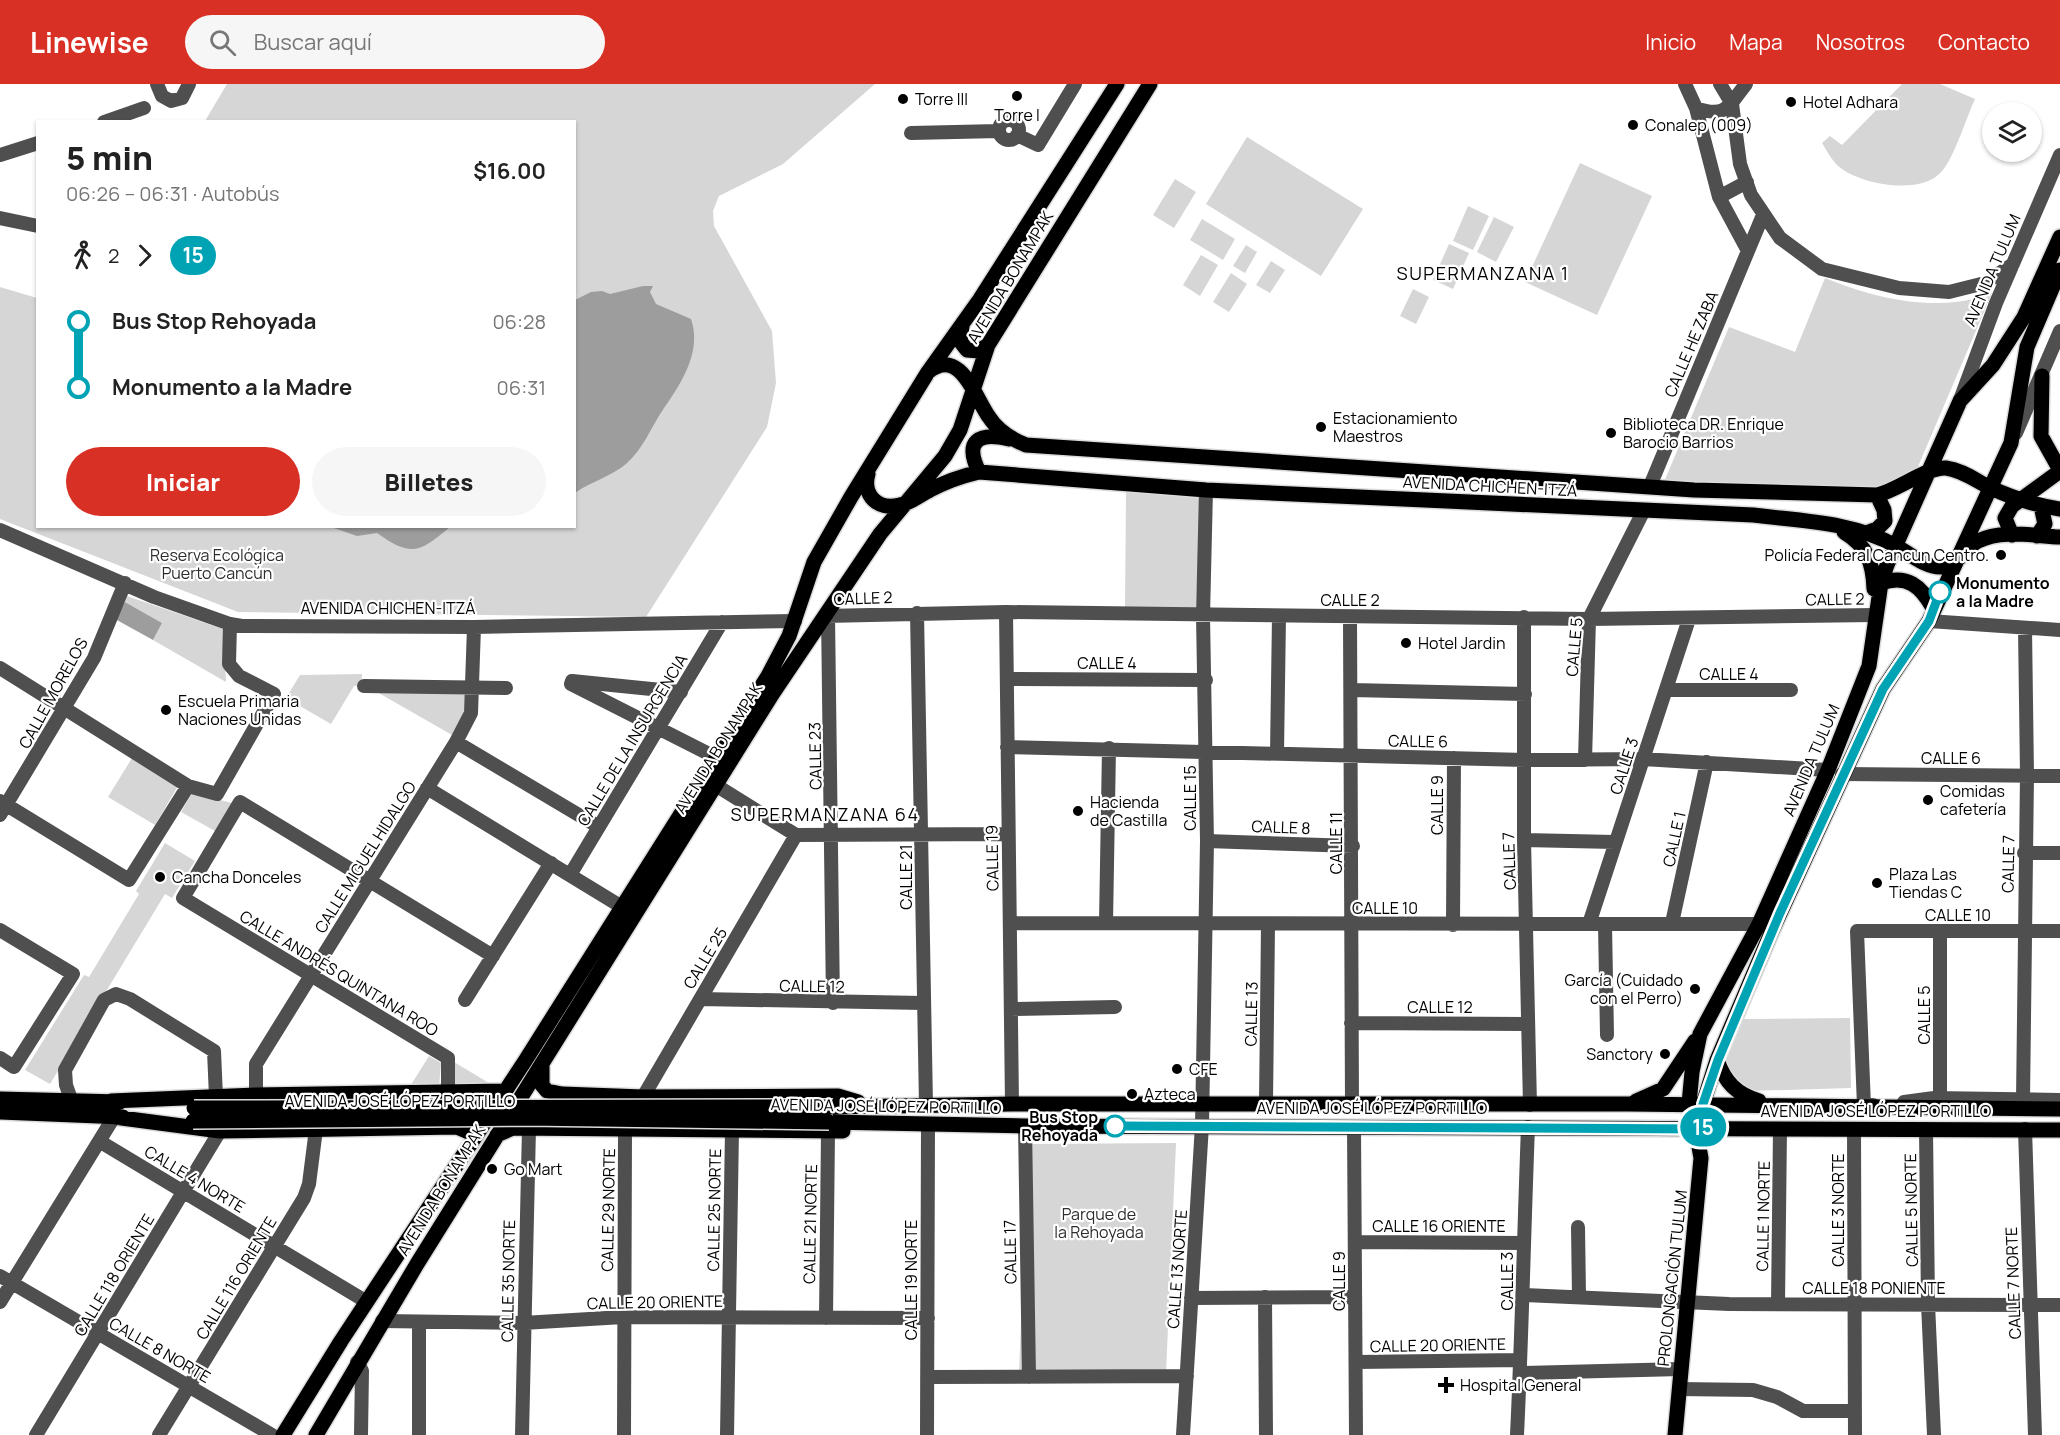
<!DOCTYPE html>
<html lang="es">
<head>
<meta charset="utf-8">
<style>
  :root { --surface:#fff; --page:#f6f6f6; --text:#222; --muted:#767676; --accent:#d93025 }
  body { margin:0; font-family:Manrope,sans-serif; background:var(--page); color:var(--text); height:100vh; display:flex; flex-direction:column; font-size:22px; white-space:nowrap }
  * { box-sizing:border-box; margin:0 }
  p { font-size:20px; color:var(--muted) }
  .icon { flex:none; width:33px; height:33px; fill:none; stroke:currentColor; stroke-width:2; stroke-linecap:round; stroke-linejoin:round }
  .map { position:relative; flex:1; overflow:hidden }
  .sheet { position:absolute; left:36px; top:36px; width:540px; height:408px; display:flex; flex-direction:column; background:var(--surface); border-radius:0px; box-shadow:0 2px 4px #0004 }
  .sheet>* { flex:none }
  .badge { padding:0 12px; border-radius:20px; font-size:21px; line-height:39px }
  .tools { position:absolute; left:1982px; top:18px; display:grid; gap:12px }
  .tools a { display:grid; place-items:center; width:60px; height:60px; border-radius:50%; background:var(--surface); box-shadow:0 2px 4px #0004; font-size:30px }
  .map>.badge { position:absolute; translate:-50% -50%; box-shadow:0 0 0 3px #fff }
  .legs { display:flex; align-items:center; gap:9px; height:66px; padding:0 30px; font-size:20px }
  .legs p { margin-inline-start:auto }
  .headline { display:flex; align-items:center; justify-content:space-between; height:102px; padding:0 30px }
  h1 { font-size:33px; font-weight:800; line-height:45px }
  .primary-button { display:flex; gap:12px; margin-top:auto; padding:12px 30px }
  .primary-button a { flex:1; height:69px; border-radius:36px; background:var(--accent); color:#fff; font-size:24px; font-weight:800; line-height:69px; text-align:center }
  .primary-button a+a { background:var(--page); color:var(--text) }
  ul { padding:0 30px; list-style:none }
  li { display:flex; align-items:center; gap:21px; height:66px; font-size:22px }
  li i { display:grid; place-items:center; width:9px; height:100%; margin:0 8px; background:currentColor }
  li i::after { content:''; width:15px; height:15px; margin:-8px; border:4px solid; border-radius:50%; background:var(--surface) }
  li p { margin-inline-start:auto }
  li:first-child i { background:linear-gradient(#0000 50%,currentColor 0) }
  li:last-child i { background:linear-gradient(currentColor 50%,#0000 0) }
  header { display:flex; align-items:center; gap:36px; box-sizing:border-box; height:84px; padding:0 30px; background:var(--accent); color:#fff }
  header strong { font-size:28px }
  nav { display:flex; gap:33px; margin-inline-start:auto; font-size:21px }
  .search { width:420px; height:54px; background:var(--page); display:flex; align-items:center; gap:15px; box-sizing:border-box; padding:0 21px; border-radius:33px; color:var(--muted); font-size:22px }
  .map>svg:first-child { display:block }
</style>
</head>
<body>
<header>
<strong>Linewise</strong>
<div class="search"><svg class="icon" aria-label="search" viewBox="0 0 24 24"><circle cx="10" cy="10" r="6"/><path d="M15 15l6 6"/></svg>Buscar aquí</div>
<nav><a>Inicio</a><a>Mapa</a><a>Nosotros</a><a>Contacto</a></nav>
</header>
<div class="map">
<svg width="2060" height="1351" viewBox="0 0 2060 1351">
  <rect width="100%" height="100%" fill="#fff"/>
  <path fill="#d6d6d6" d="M227 0H875L783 80 719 112 713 127 714 142 772 247 776 299 767 343 646 533 238 528 0 435V203L37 214 38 442H574V38L205 37Z
    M1902 0H1940L1975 15C1967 32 1954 74 1942 87 1922 112 1860 101 1838 82 1831 75 1827 67 1822 59L1830 52 1842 61Z
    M1247 53 1363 125 1321 192 1206 120Z
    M1580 79 1652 112 1597 231 1525 198Z
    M1175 95 1196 108 1174 144 1153 131Z
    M1468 122 1489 132 1473 166 1453 157Z
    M1494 133 1514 143 1496 178 1477 168Z
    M1202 135 1235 155 1223 176 1190 156Z
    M1449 160 1469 169 1453 205 1433 196Z
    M1246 161 1257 168 1245 189 1233 182Z
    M1201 171 1218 181 1200 212 1183 201Z
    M1271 177 1285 186 1270 209 1256 201Z
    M1231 189 1247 200 1229 228 1213 218Z
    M1825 194C1876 215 1940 230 1992 209L1917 385 1888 401 1871 404 1664 398 1729 243 1795 268Z
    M1413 205 1429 213 1416 240 1400 232Z
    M1126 407 1201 410 1196 524H1125Z
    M127 512 223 545 226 598 153 556 162 539 125 518Z
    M362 590 361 601 354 602 331 640 286 614 300 591Z
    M370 604 466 607 464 629 452 651Z
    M132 674 178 702 155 741 108 713Z
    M192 709 232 719 215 747 181 728Z
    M165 759 195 777 172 814 165 810 50 1000 25 986 84 891 89 893 139 810 136 807Z
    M1850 934 1851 1004 1748 1007 1737 1002 1724 975 1741 935Z
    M429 972 441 979 439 1004H409Z
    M454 978 494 1002 452 1003Z
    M1176 1059 1166 1289H1019L1028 1060Z"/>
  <path fill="#9d9d9d" d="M643 202H653L650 208 656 220 691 235C702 267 682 298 664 324 651 343 644 364 626 380 612 392 590 398 575 409V216L591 208 602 207 610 210Z
    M331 443H450C420 468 412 474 377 449L357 452Z
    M125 518 162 539 153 556 115 535Z"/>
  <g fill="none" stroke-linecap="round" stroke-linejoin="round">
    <g stroke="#dbdbdb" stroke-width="18">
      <path id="major" d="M962 243 960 257 967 266 979 267 988 261
        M928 288C961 262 975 314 989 333 998 347 1011 355 1026 361L1694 406 1877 411C1899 406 1926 383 1946 384 1962 386 1975 396 1989 403 2012 414 2035 421 2060 425
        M2042 292 2041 352 2060 386
        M979 388C964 357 978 348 1009 355
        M868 390C862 411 878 427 900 421 911 419 920 411 930 406 945 398 962 392 979 388L1206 406 1753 431C1801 437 1854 438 1896 462 1909 469 1925 484 1942 483 1958 482 1965 464 1978 457 2002 445 2034 452 2060 453
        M1844 448C1867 462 1873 478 1874 505
        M1866 449 1877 445 1885 437 1884 426 1877 411
        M2012 451 2005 434 2012 422 2060 387
        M2037 452 2045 440 2041 422
        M1881 499C1907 490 1921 502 1933 524
        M1717 976C1725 998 1736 1010 1759 1017
        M542 979V1001L547 1007 562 1010 643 1013 838 1012 858 1018
        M0 1015 120 1018
        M111 1017 256 1011 505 1007
        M1636 1017 1663 1005 1695 957
        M833 1023 1012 1020H1628L2060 1025
        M0 1028 123 1033
        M114 1033 220 1047 457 1043 476 1051
        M829 1038 1025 1042 2060 1046
        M1703 1045V1020L1717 976 1771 849 1883 605 1929 537 2011 359 2027 263 2060 186
        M497 1051 513 1044 843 1047
        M283 1351 341 1257 525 977 768 592 789 552 814 478 851 413 928 288 980 215 1117 0
        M316 1351 417 1180 773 609 880 450 945 372 960 346 988 261 1150 0
        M1675 1351 1701 1074 1697 1052 1690 1044 1689 1020 1692 988 1700 950 1759 840 1828 686 1869 582 1881 499 1887 481 1960 317 1993 281 2024 233 2060 153"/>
    </g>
    <path stroke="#4f4f4f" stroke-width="14" d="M157 0 162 12 171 17 182 14 189 0
      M1685 0 1696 24 1719 113 1748 167
      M1720 0 1732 20 1740 80 1751 111 1780 154 1822 185 1899 204 1949 208 1985 199 2013 180
      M1696 24C1727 35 1729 21 1746 0
      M999 46a10 10 0 1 1 20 0a10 10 0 1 1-20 0Z
      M104 38 144 24
      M911 49 999 47
      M1017 51 1038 61 1075 0
      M0 71 38 59
      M1719 113 1747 98
      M0 134 38 142
      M1960 316 1996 219 2060 71
      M2016 349 2060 247
      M1650 402 1763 131
      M0 446 154 513 230 540 242 542 474 543 795 537
      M1006 528 1012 1020
      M917 529 926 1021
      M828 531 833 919
      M825 532 1006 528 1589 535 1875 531
      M1350 533 1352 1021
      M1524 533V756L1530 1021
      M1929 537 2060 546
      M0 584 188 702 217 710 274 610 239 592 229 580 230 540
      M1009 595 1206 596
      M364 602 506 604
      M1352 606 1525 610
      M1667 606H1791
      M681 608 572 597 571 600 717 674
      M456 658 599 743
      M1007 663 1525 676 1643 675 1828 686
      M1277 669 1279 532
      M1585 676 1589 535 1643 428
      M1842 690 2060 692
      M717 702 796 751 1007 750
      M427 704 622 823
      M0 717 129 796 188 702
      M0 731 94 574 125 499
      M1524 756 1615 758
      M1207 757 1353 762
      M2024 769H2060
      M570 791 722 538
      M1010 839 1759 840
      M1106 839 1109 664
      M1672 839 1707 678
      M1589 840 1689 535
      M1605 840 1607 951
      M1453 841 1454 674
      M0 846 73 890 14 983 0 974
      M700 915 923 919
      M465 916 551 779
      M1011 925 1115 923
      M1351 939 1528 940
      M448 1009V974L183 814 240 718 493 872
      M256 1011V980L456 658 471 629 474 543
      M643 1013 796 751
      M71 1015 66 1001 65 986 104 916 116 910 130 915 214 967 216 1013
      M1940 1015V847
      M2023 1016 2027 691 2025 544
      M1904 1018 1934 1014 2060 1016
      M1266 1019 1268 841
      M1873 1021 1864 1022 1857 847H2060
      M1025 1042 1029 1293
      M1354 1043 1356 1351
      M1854 1045 1855 1351
      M1926 1045 1928 1220 1934 1351
      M2025 1045 2035 1351
      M99 1057 367 1218
      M1578 1143 1579 1212
      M1355 1158 1523 1159
      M0 1192 272 1351
      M1524 1211 1729 1220 2060 1221
      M1265 1213 1266 1351
      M1191 1214 1355 1213
      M0 1218 114 1033
      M1778 1220 1780 1045
      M826 1234 828 1047
      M382 1237 523 1239 623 1233 928 1234
      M357 1278 362 1287 361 1351
      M1356 1278 1520 1276
      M1520 1289 1681 1285
      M927 1293 1187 1292
      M1679 1305 1753 1306 1777 1313 1803 1327H1854
      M36 1351 220 1047
      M159 1351 304 1114 309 1100 316 1045
      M419 1351V1238
      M522 1351 529 1044
      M624 1351 625 1046
      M727 1351 732 1046
      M927 1351 928 1040
      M1183 1351 1202 1041 1207 757 1203 532 1206 406
      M1517 1351C1522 1248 1524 1146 1528 1043"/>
    <use href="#major" stroke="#000" stroke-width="15"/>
    <g stroke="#dbdbdb" stroke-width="18" stroke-linecap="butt">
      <path id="major-bridge" d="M194 1024 833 1023
        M193 1037 527 1034 829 1038"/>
    </g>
    <use href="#major-bridge" stroke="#000" stroke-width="15"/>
  </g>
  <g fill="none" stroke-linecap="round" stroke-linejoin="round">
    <g stroke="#fff" stroke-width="14">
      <path id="line-1" d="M1115 1042 1703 1045V1020L1718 976 1780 829 1883 605 1929 537 1940 508"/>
    </g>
    <use href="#line-1" stroke="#00a3b4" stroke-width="9"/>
  </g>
  <g fill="#000" stroke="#fff" stroke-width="2">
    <circle cx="1017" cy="12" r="6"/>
    <circle cx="903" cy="15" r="6"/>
    <circle cx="1791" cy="18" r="6"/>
    <circle cx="1633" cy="41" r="6"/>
    <circle cx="1321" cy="343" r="6"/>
    <circle cx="1611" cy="349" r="6"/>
    <circle cx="2001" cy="471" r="6"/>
    <circle cx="1406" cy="559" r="6"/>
    <circle cx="166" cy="626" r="6"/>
    <circle cx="1928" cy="716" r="6"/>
    <circle cx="1078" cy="727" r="6"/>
    <circle cx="160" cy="793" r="6"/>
    <circle cx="1877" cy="799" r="6"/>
    <circle cx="1695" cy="905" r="6"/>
    <circle cx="1665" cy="970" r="6"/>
    <circle cx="1177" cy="985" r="6"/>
    <circle cx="1132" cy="1010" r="6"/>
    <circle cx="492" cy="1085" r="6"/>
    <path d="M1443 1292h6v6h6v6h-6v6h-6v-6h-6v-6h6z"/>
  </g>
  <g fill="#fff" stroke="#00a3b4" stroke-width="3">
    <circle cx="1940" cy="508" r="10"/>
    <circle cx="1115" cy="1042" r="10"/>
  </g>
  <g text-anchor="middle" stroke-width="4.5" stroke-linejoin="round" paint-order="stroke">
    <g font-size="16" fill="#000" stroke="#fff" text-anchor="start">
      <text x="915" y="21">Torre III</text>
      <text x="1803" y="24">Hotel Adhara</text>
      <text x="1017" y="37" text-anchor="middle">Torre I</text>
      <text x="1645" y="47">Conalep (009)</text>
      <text x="1333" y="340">Estacionamiento<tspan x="1333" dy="18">Maestros</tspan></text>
      <text x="1623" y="346">Biblioteca DR. Enrique<tspan x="1623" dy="18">Barocio Barrios</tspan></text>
      <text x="1989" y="477" text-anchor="end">Policía Federal Cancun Centro.</text>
      <text x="1418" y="565">Hotel Jardin</text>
      <text x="178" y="623">Escuela Primaria<tspan x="178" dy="18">Naciones Unidas</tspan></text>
      <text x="1940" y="713">Comidas<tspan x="1940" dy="18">cafetería</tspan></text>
      <text x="1090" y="724">Hacienda<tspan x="1090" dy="18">de Castilla</tspan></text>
      <text x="1889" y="796">Plaza Las<tspan x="1889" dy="18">Tiendas C</tspan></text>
      <text x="172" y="799">Cancha Donceles</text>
      <text x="1683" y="902" text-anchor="end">García (Cuidado<tspan x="1683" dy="18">con el Perro)</tspan></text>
      <text x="1653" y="976" text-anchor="end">Sanctory</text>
      <text x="1189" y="991">CFE</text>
      <text x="1144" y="1016">Azteca</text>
      <text x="504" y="1091">Go Mart</text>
      <text x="1460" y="1307">Hospital General</text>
    </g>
    <g font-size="16" fill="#000" stroke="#fff">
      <text transform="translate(1992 186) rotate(-67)" y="6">AVENIDA TULUM</text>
      <text transform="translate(1010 193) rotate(-59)" y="6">AVENIDA BONAMPAK</text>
      <text transform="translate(1691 260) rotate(-67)" y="6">CALLE HE ZABA</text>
      <text transform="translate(1490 402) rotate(3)" y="6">AVENIDA CHICHEN-ITZÁ</text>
      <text transform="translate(863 514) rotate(-2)" y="6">CALLE 2</text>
      <text transform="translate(1835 515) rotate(-1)" y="6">CALLE 2</text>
      <text x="1350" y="522">CALLE 2</text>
      <text x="388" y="530">AVENIDA CHICHEN-ITZÁ</text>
      <text transform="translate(1574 563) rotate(-85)" y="6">CALLE 5</text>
      <text x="1107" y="585">CALLE 4</text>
      <text x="1729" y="596">CALLE 4</text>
      <text transform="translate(53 609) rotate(-61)" y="6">CALLE MORELOS</text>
      <text transform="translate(632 656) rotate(-59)" y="6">CALLE DE LA INSURGENCIA</text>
      <text transform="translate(1418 657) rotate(1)" y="6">CALLE 6</text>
      <text transform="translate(718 664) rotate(-58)" y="6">AVENIDA BONAMPAK</text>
      <text transform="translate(815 672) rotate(-91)" y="6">CALLE 23</text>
      <text x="1951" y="680">CALLE 6</text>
      <text transform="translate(1811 676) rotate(-67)" y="6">AVENIDA TULUM</text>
      <text transform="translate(1624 682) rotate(-72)" y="6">CALLE 3</text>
      <text transform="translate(1190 714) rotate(-90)" y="6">CALLE 15</text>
      <text transform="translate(1437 721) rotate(-90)" y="6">CALLE 9</text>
      <text transform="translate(1281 743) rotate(2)" y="6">CALLE 8</text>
      <text transform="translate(1674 755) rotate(-78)" y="6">CALLE 1</text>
      <text transform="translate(1336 759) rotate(-90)" y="6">CALLE 11</text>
      <text transform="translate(365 773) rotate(-58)" y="6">CALLE MIGUEL HIDALGO</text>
      <text transform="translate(992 774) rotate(-91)" y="6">CALLE 19</text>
      <text transform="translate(1509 777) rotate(-92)" y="6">CALLE 7</text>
      <text transform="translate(2008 780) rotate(-89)" y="6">CALLE 7</text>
      <text transform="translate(906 793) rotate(-90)" y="6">CALLE 21</text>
      <text x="1385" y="830">CALLE 10</text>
      <text x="1958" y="837">CALLE 10</text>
      <text transform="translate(705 874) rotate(-59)" y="6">CALLE 25</text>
      <text transform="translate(339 889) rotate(31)" y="6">CALLE ANDRÉS QUINTANA ROO</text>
      <text transform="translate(812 902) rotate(1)" y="6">CALLE 12</text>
      <text x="1440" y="929">CALLE 12</text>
      <text transform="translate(1251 930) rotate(-89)" y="6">CALLE 13</text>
      <text transform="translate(1924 931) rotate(-90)" y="6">CALLE 5</text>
      <text x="400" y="1023">AVENIDA JOSÉ LÓPEZ PORTILLO</text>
      <text transform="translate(886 1022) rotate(1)" y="6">AVENIDA JOSÉ LÓPEZ PORTILLO</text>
      <text x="1372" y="1030">AVENIDA JOSÉ LÓPEZ PORTILLO</text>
      <text x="1876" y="1033">AVENIDA JOSÉ LÓPEZ PORTILLO</text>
      <text transform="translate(195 1095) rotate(31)" y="6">CALLE 4 NORTE</text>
      <text transform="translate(441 1106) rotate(-58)" y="6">AVENIDA BONAMPAK</text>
      <text transform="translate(608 1126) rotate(-89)" y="6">CALLE 29 NORTE</text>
      <text transform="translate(714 1126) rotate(-89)" y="6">CALLE 25 NORTE</text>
      <text transform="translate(1838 1126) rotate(-90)" y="6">CALLE 3 NORTE</text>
      <text transform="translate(1911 1126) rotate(-91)" y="6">CALLE 5 NORTE</text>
      <text transform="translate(1763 1132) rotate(-89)" y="6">CALLE 1 NORTE</text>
      <text transform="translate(810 1140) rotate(-89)" y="6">CALLE 21 NORTE</text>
      <text x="1439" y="1148">CALLE 16 ORIENTE</text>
      <text transform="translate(1010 1168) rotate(-91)" y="6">CALLE 17</text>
      <text transform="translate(1177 1185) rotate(-86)" y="6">CALLE 13 NORTE</text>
      <text transform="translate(114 1191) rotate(-59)" y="6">CALLE 118 ORIENTE</text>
      <text transform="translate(236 1194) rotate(-59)" y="6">CALLE 116 ORIENTE</text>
      <text transform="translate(1672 1194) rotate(-84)" y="6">PROLONGACIÓN TULUM</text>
      <text transform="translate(911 1196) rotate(-90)" y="6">CALLE 19 NORTE</text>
      <text transform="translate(508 1197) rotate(-89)" y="6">CALLE 35 NORTE</text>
      <text transform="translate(1339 1197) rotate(-90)" y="6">CALLE 9</text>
      <text transform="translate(1507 1197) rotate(-90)" y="6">CALLE 3</text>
      <text transform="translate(2013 1199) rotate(-92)" y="6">CALLE 7 NORTE</text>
      <text x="1874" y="1210">CALLE 18 PONIENTE</text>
      <text transform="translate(655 1218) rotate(-1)" y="6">CALLE 20 ORIENTE</text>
      <text transform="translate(1438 1261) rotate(-1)" y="6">CALLE 20 ORIENTE</text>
      <text transform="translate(160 1266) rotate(30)" y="6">CALLE 8 NORTE</text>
    </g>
    <g font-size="16" fill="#2d2d2d" stroke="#fff">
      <text x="217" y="477">Reserva Ecológica<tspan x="217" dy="18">Puerto Cancún</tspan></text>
      <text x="1099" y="1136">Parque de<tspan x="1099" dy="18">la Rehoyada</tspan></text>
    </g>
    <g font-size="16" font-weight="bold" fill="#000" stroke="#fff" text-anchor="start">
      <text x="1956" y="505">Monumento<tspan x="1956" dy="18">a la Madre</tspan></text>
      <text x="1098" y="1039" text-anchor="end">Bus Stop<tspan x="1098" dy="18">Rehoyada</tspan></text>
    </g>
    <g font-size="18" letter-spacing="1.5" fill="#000" stroke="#fff">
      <text x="1483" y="196">SUPERMANZANA 1</text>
      <text x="825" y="737">SUPERMANZANA 64</text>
    </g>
  </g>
</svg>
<div class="tools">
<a><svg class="icon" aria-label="layers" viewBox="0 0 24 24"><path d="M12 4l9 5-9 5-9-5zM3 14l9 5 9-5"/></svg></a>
</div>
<b class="badge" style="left:1703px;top:1043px;background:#00a3b4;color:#fff">15</b>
<section class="sheet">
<div class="headline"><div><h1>5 min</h1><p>06:26 – 06:31 · Autobús</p></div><b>$16.00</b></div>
<div class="legs"><svg class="icon" aria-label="walk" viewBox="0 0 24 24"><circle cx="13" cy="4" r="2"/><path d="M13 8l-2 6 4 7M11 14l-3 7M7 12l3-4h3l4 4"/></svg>2<svg class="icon" aria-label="forward" viewBox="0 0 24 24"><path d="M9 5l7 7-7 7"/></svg><b class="badge" style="background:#00a3b4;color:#fff">15</b></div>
<ul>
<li><i style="color:#00a3b4"></i><b>Bus Stop Rehoyada</b><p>06:28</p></li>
<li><i style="color:#00a3b4"></i><b>Monumento a la Madre</b><p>06:31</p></li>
</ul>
<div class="primary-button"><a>Iniciar</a><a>Billetes</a></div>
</section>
</div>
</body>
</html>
